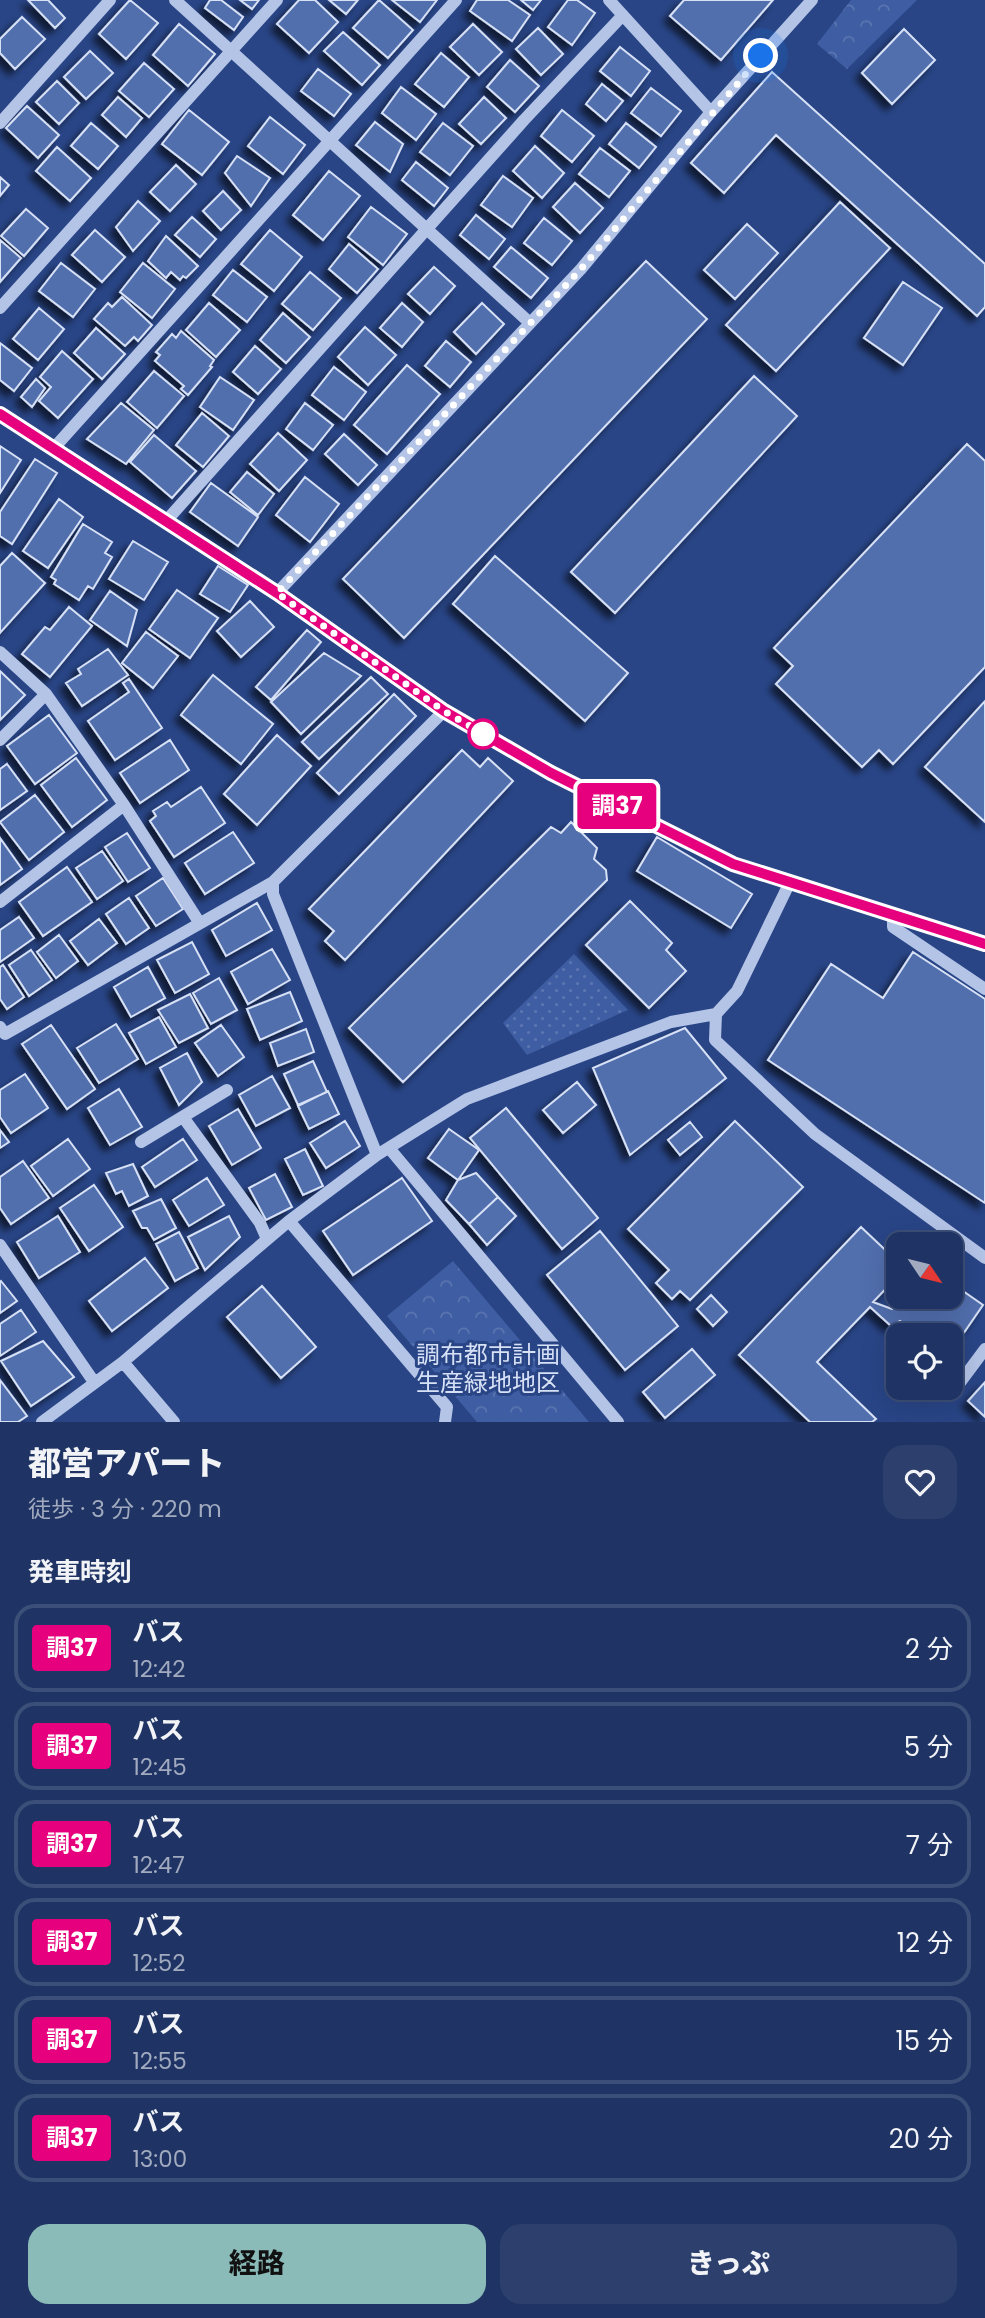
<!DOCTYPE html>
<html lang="ja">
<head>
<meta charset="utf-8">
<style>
  :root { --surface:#1f3464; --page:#2c3f6d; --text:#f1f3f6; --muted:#a1aabf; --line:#3c4f78; --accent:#8bbbb9 }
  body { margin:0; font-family:Poppins,"Noto Sans JP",sans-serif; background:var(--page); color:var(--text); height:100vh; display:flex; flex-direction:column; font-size:26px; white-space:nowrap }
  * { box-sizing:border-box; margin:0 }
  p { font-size:23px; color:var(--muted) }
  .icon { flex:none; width:38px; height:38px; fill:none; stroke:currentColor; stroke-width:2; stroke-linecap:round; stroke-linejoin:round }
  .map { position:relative; height:1422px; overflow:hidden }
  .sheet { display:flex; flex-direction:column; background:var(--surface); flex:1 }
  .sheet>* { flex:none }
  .badge { padding:0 14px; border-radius:5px; font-size:24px; line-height:46px }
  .needle { width:46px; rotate:125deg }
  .buttons { position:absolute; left:886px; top:1232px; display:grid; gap:14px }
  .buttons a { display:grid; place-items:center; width:77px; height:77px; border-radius:14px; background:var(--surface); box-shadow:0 7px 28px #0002,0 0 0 2px var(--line); font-size:35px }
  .you { position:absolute; width:35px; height:35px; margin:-18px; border:5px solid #fff; border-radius:50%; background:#1a73e8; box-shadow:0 0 0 10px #1a73e833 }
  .map>.badge { position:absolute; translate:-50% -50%; box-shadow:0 0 0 4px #fff }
  h2 { padding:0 28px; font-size:26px; line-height:63px }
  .round { display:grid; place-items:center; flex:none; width:74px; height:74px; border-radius:21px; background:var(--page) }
  .head { display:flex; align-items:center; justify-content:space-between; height:119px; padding:0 28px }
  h1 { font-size:33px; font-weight:800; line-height:52px }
  .primary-button { display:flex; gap:14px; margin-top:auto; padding:14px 28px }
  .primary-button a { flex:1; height:80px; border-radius:21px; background:var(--accent); color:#111; font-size:28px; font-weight:800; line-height:80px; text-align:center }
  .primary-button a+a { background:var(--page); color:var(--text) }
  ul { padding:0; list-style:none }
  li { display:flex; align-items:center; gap:21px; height:88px; margin:0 14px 10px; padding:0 14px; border:4px solid var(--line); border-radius:21px }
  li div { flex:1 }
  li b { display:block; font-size:26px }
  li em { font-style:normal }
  li .badge { min-width:77px; font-weight:700; text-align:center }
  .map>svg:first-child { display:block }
</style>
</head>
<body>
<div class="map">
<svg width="985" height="1422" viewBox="0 0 985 1422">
  <defs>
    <pattern id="forest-crowns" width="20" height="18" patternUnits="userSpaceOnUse" patternTransform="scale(1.75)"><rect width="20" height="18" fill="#3e5da2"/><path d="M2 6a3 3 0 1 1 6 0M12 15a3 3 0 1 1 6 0" fill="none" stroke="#5b75b0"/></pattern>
    <pattern id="park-dots" width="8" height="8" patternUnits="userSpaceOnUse" patternTransform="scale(1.75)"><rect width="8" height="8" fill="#3e5da2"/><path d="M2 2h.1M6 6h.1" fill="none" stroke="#5b75b0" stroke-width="1.8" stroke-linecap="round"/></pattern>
    <filter id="shadow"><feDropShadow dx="-6" dy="6" stdDeviation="3.5" flood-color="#0009"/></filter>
  </defs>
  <rect width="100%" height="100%" fill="#294586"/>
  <path fill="url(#forest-crowns)" d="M851 0H917L847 69 817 44Z
    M453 1261 589 1422H477L387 1316Z"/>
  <path fill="url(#park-dots)" d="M574 954 628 1010 527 1055 503 1023Z"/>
  <path fill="#516ead" stroke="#d7e1f6" stroke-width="2" filter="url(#shadow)" d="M28 0H48L65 18 55 28Z
    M130 0 158 23 126 59 99 34Z
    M210 0H221L243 17 234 30 205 8Z
    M240 0H259L252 9Z
    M299 0H315L338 22 309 53 277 24Z
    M329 0H358L346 14Z
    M379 0 413 30 388 58 353 28Z
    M392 0H437L420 22Z
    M477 0H508L530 15 512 41 470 11Z
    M521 0H541L533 10Z
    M568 0H577L595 13 572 45 548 27Z
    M684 0H773L721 60 670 16Z
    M22 17 45 39 15 69 0 53V39Z
    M179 24 215 54 188 86 153 55Z
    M473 24 502 52 479 75 450 47Z
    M538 28 563 54 541 75 516 49Z
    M904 29 935 60 892 104 862 73Z
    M343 32 380 65 362 85 324 51Z
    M620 47 650 71 631 96 600 71Z
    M90 51 113 73 86 99 64 77Z
    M441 53 469 77 444 107 415 84Z
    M510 60 539 86 515 112 487 87Z
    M144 63 174 89 149 117 119 91Z
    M318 69 351 94 334 116 301 91Z
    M772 72 985 264V307L977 316 776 135 724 193 691 163Z
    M57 81 79 103 59 124 36 102Z
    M602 84 623 101 606 121 586 104Z
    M401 87 436 114 416 140 382 113Z
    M651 88 681 111 661 136 631 113Z
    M118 97 142 118 126 137 102 115Z
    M484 97 506 118 481 144 459 124Z
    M27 106 59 135 38 158 6 128Z
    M189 110 229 142 202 175 162 144Z
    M562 110 594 136 572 162 541 136Z
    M270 117 305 145 283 174 248 146Z
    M375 122 403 144 390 172 356 145Z
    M91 123 118 146 98 169 71 146Z
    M443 123 473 146 450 175 420 152Z
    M626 123 656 147 639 168 609 144Z
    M535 146 564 173 542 198 513 171Z
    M57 147 91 178 70 201 36 171Z
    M600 148 630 171 609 197 579 174Z
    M237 156 270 178 251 206 225 173Z
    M416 162 448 188 434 206 402 180Z
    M176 165 196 184 170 211 150 192Z
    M329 171 360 196 323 240 293 215Z
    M503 176 533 198 512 227 481 205Z
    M0 177 9 185 0 196Z
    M575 183 603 208 580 233 553 207Z
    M223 191 241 210 221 230 203 211Z
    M138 201 160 221 133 251 116 227Z
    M840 202 890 248 776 371 726 325Z
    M371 207 407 234 383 265 348 237Z
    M26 209 48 228 24 256 1 236Z
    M476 215 505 239 489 259 460 235Z
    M192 217 216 239 200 257 175 235Z
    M544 218 572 241 552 265 524 243Z
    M747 224 778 253 735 299 704 270Z
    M95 230 125 257 102 282 72 255Z
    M270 230 302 257 274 291 241 264Z
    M166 236 198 266 186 278 183 276 180 280 171 272 166 278 148 261Z
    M0 240 21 258 0 282Z
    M349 244 378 269 357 293 329 269Z
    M511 247 548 278 531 298 494 267Z
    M646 261 707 319 404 638 343 579Z
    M61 263 95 289 73 317 39 291Z
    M143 263 175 289 152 318 120 292Z
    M434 267 455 286 430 314 408 294Z
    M233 270 267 297 247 322 213 295Z
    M310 272 341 298 313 330 282 304Z
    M903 282 942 308 903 365 864 338Z
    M122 297 152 325 138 341 134 337 125 346 94 319 108 303 112 307Z
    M209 303 240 330 216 357 186 330Z
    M402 303 423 322 402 347 380 328Z
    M482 303 504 324 476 354 454 332Z
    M39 308 64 329 38 360 13 339Z
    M283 313 310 337 286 363 260 340Z
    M365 327 396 355 368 385 338 357Z
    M96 328 125 354 102 379 74 353Z
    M181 331 214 360 210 366 212 367 188 395 181 389 184 386 155 361 160 355 156 352 172 334 176 338Z
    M446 341 471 362 450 387 425 366Z
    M0 343 32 368 14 391 0 380Z
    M255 346 281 369 258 394 233 372Z
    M62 351 93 379 58 418 39 401 51 387 40 377Z
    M407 365 440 394 387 454 354 425Z
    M334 367 366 392 344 420 312 395Z
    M154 371 184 396 157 428 127 402Z
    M754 376 797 416 615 613 571 572Z
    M220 377 254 400 233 430 200 407Z
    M36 379 45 388 32 407 21 397Z
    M121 403 154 430 126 464 87 439Z
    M305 403 333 425 313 450 286 429Z
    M202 413 229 436 203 467 176 445Z
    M278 433 307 460 279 491 250 464Z
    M344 434 377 465 358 485 325 454Z
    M154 435 196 471 172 498 130 462Z
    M967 444 985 461V667L893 764 879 750 862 767 776 684 793 666 774 648Z
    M0 446 21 460 0 493Z
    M35 459 57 473 12 544 0 536V512Z
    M247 472 274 494 258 515 230 492Z
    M305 477 339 504 310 542 276 515Z
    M211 483 258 517 238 546 190 512Z
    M59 499 83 517 48 568 23 551Z
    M83 524 112 542 105 553 112 557 93 589 88 586 79 600 54 584 56 580 51 577Z
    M133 541 168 562 144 600 109 579Z
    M12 553 45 583 0 633V566Z
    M495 556 628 673 585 721 453 604Z
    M218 566 248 585 230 612 200 594Z
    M177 590 218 618 190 658 149 629Z
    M110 591 137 610 127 646 90 620Z
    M250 601 274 627 241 657 217 631Z
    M69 607 92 626 50 677 22 654 45 627 50 630Z
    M307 630 321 642 271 700 256 687Z
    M146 632 178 656 153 688 122 663Z
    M108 649 128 675 82 706 66 683 81 674 78 669Z
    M324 653 361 676 301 734 271 702Z
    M0 671 25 695 0 720Z
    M213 675 273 724 241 764 181 715Z
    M371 677 388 694 319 759 302 742Z
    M129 679 162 728 115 760 88 721 129 692 123 683Z
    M394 694 416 716 339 794 317 773Z
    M985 701V822L925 767Z
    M49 715 77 753 35 784 7 746Z
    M277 735 311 766 257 825 224 794Z
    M170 740 189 770 140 803 120 773Z
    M462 750 480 767 488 758 513 781 345 960 325 941 334 931 309 909Z
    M76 758 107 800 72 827 41 785Z
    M7 764 27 791 0 810V769Z
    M201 787 225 823 174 857 150 821 156 816 153 811 167 802 171 807Z
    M35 795 64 832 29 860 0 822Z
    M571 822 597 848 594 859 606 870 607 880 403 1082 349 1028 551 827 561 833Z
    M233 832 254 863 205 894 185 863Z
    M127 833 150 868 128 882 105 847Z
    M657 837 752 894 731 928 637 871Z
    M0 838 22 869 0 885Z
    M102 851 123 881 97 899 76 868Z
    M67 867 92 902 43 936 19 902Z
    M163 878 183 909 156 926 136 896Z
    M129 898 149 928 126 944 106 914Z
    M630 901 672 943 666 950 686 971 649 1008 586 945Z
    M257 903 272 930 226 956 212 930Z
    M19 917 34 938 0 962V930Z
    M99 919 117 943 88 965 70 941Z
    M59 935 78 961 56 978 37 952Z
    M192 942 209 974 175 993 157 960Z
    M272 949 290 980 248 1004 231 972Z
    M31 950 52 980 29 996 9 965Z
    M913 952 985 999V1203L768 1060 831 964 883 998Z
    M3 965 24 997 7 1009 0 999V967Z
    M148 967 165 998 131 1017 114 987Z
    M219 978 237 1010 211 1024 193 993Z
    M290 992 302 1021 260 1040 247 1009Z
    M190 994 208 1028 179 1043 158 1010Z
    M159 1017 176 1047 146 1064 129 1033Z
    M116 1024 138 1059 99 1083 77 1048Z
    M51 1025 95 1089 67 1109 22 1044Z
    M221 1025 244 1057 218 1076 195 1043Z
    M685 1028 726 1078 630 1155 593 1068Z
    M306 1029 314 1052 278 1066 270 1043Z
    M187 1053 202 1082 179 1105 160 1068Z
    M313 1061 327 1092 298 1105 284 1074Z
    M25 1074 48 1108 11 1133 0 1117V1090Z
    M272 1076 290 1108 256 1126 239 1095Z
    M577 1082 596 1105 563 1133 543 1110Z
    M119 1089 142 1127 110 1145 88 1108Z
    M328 1091 339 1114 309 1129 298 1106Z
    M506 1108 598 1218 562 1249 470 1138Z
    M238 1109 261 1148 232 1165 209 1126Z
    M345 1121 360 1146 326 1168 310 1143Z
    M735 1121 803 1187 690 1300 680 1291 672 1299 656 1283 669 1270 628 1229Z
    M690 1122 702 1137 680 1155 668 1140Z
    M449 1129 479 1150 458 1180 428 1158Z
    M0 1130 9 1142 0 1148Z
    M68 1139 90 1169 53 1196 31 1166Z
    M183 1139 197 1160 155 1187 142 1167Z
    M305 1149 323 1186 303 1195 285 1159Z
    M23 1161 49 1198 11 1224 0 1208V1177Z
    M133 1164 148 1196 129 1206 122 1191 116 1194 106 1173Z
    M476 1173 498 1197 469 1224 446 1200 458 1180Z
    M275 1174 292 1207 266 1220 249 1188Z
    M207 1178 224 1205 189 1226 173 1200Z
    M402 1178 432 1221 353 1275 323 1231Z
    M94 1185 123 1227 89 1251 60 1208Z
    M498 1197 516 1216 487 1245 469 1224Z
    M161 1199 176 1228 154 1240 147 1228H142L133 1211Z
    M58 1216 80 1252 39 1278 17 1242Z
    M229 1216 240 1237 205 1270 188 1237Z
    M861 1227 898 1262V1276L873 1302 892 1309 901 1297H950V1282L983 1305 950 1353V1335H921L900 1321 891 1326 870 1307 817 1362 876 1419 872 1422H810L739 1355Z
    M600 1231 678 1326 625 1370 547 1275Z
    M179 1232 198 1268 175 1281 156 1244Z
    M145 1258 168 1288 112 1331 89 1301Z
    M1 1281 17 1301 0 1313V1282Z
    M262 1286 316 1347 281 1378 227 1317Z
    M711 1295 727 1312 713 1326 697 1309Z
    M21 1310 36 1332 0 1356V1324Z
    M43 1341 74 1377 31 1406 1 1361Z
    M692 1349 715 1375 665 1418 643 1392Z
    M0 1380 27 1416 18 1422H0Z
    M985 1382V1417L968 1401Z"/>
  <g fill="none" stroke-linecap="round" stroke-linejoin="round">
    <path stroke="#b4c4e7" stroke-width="12" d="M175 0 530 323
      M609 0 711 112
      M0 123 110 0
      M0 308 277 0
      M0 414 277 593 444 711 551 773 733 864 985 944
      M54 448 456 0
      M167 520 524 120 623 15
      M277 593 581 269 711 112 812 0
      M0 652 46 694 124 805 199 922
      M0 740 46 694
      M0 902 124 805
      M893 913V927L985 989
      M716 1014 715 1040 815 1134 985 1258
      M0 1027 5 1034 273 882
      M183 1117 260 1223 267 1239
      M141 1142 227 1090
      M389 1148 618 1422
      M377 1155 273 894V882L444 711
      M289 1221 447 1407 445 1422
      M0 1245 94 1382
      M123 1362 174 1422
      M953 1392 985 1349
      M42 1422 123 1362 289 1221 377 1155 467 1099 671 1022 716 1014 737 991 790 882"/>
  </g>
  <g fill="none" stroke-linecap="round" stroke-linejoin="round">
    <g stroke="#fff" stroke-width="16">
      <path id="line" d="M0 414 277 593 444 711 551 773 733 864 985 944"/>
    </g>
    <use href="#line" stroke="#e6007e" stroke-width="10"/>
    <path stroke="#fff" stroke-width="7" stroke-dasharray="0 12.6" d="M483 734 487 736 444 711 277 593 581 269 761 56"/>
  </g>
  <circle fill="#fff" stroke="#e6007e" stroke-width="3.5" cx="483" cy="734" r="14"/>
  <g text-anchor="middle" stroke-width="6" stroke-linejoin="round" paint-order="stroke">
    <g font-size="24" fill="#d7e1f6" stroke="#294586">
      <text x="488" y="1363">調布都市計画<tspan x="488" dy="28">生産緑地地区</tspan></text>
    </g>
  </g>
</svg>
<div class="buttons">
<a><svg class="needle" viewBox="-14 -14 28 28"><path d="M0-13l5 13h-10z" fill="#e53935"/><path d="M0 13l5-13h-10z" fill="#a1aabf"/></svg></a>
<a><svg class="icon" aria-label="locate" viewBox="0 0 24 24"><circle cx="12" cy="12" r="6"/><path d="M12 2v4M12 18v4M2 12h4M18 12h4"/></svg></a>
</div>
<div class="you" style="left:761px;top:56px"></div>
<b class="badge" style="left:617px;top:806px;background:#e6007e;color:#fff">調37</b>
</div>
<section class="sheet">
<div class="head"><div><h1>都営アパート</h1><p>徒歩 · 3 分 · 220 m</p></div><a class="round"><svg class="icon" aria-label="heart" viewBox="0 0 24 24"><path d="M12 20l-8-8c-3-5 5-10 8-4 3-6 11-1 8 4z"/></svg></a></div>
<h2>発車時刻</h2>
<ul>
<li><span class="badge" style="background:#e6007e;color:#fff">調37</span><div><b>バス</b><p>12:42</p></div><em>2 分</em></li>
<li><span class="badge" style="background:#e6007e;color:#fff">調37</span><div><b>バス</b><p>12:45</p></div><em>5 分</em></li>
<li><span class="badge" style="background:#e6007e;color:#fff">調37</span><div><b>バス</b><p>12:47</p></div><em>7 分</em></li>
<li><span class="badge" style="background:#e6007e;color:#fff">調37</span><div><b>バス</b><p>12:52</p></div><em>12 分</em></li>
<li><span class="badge" style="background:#e6007e;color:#fff">調37</span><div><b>バス</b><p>12:55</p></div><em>15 分</em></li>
<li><span class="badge" style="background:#e6007e;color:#fff">調37</span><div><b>バス</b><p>13:00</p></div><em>20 分</em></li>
</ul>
<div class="primary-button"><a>経路</a><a>きっぷ</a></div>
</section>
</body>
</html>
